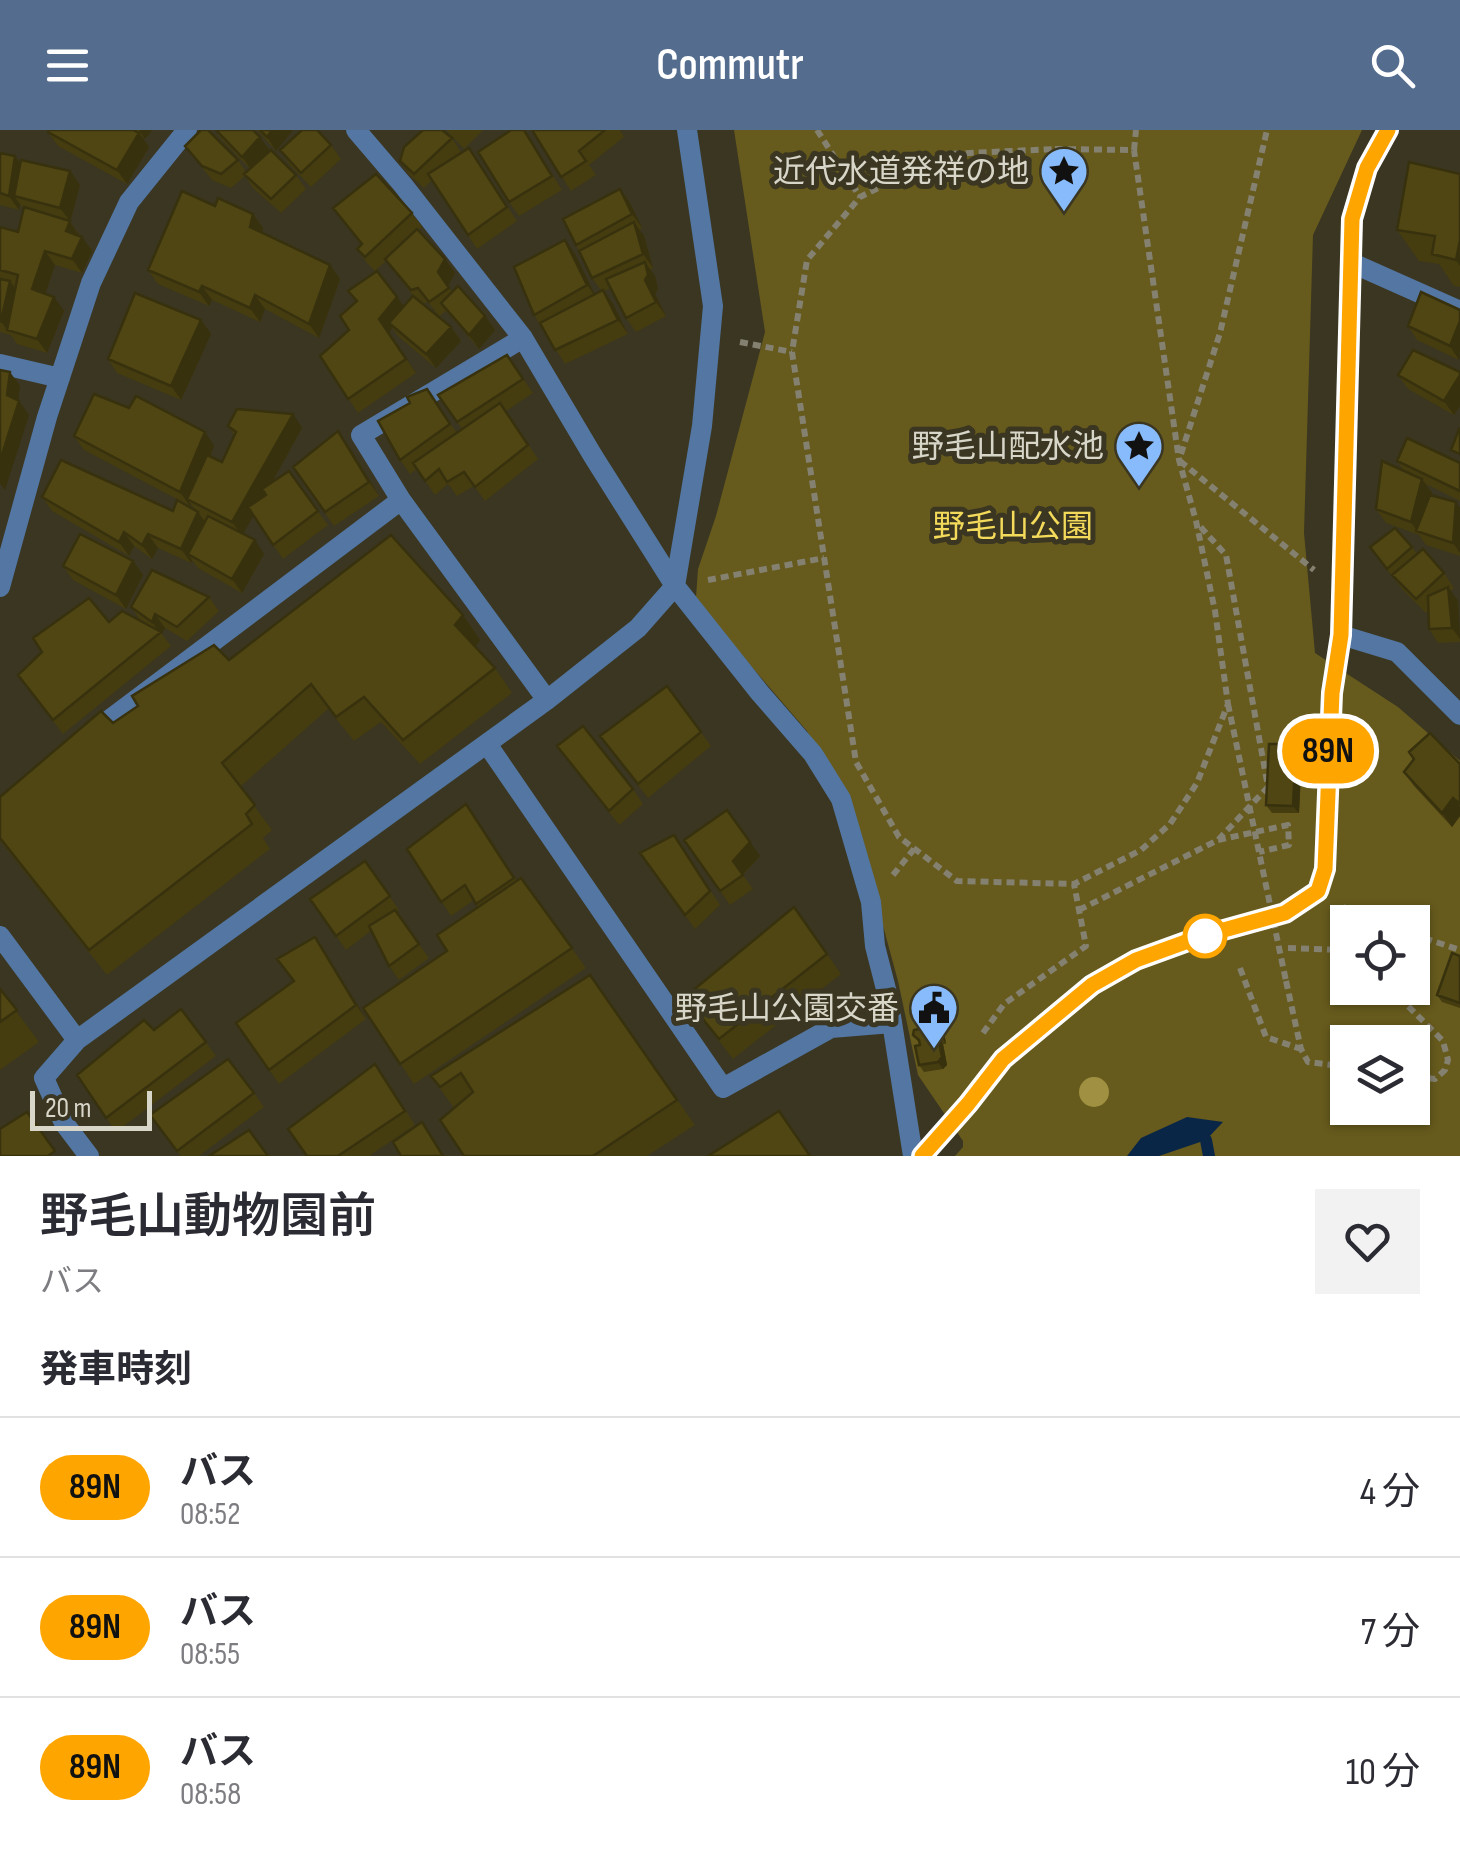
<!DOCTYPE html>
<html lang="ja">
<head>
<meta charset="utf-8">
<style>
  :root { --surface:#fff; --page:#f2f2f3; --text:#2b2b33; --muted:#7c7c81; --line:#e1e1e2; --accent:#546c8d }
  body { margin:0; font-family:"Sofia Sans Condensed","Noto Sans JP",sans-serif; background:var(--page); color:var(--text); height:100vh; display:flex; flex-direction:column; font-size:38px; white-space:nowrap }
  * { box-sizing:border-box; margin:0 }
  p { font-size:32px; color:var(--muted) }
  .icon { flex:none; width:55px; height:55px; fill:none; stroke:currentColor; stroke-width:2; stroke-linecap:round; stroke-linejoin:round }
  .map { position:relative; height:1026px; overflow:hidden }
  .side { display:flex; flex-direction:column; background:var(--surface); flex:1 }
  .side>* { flex:none }
  .badge { padding:0 20px; border-radius:32px; font-size:35px; line-height:65px }
  .buttons { position:absolute; left:1330px; top:775px; display:grid; gap:20px }
  .buttons a { display:grid; place-items:center; width:100px; height:100px; border-radius:0px; background:var(--surface); box-shadow:0 2px 8px #0004; font-size:50px }
  .scale { position:absolute; left:30px; bottom:25px; width:122px; box-sizing:border-box; padding-left:10px; border:5px solid #d8d6c9; border-top:0; font-size:28px; line-height:35px; white-space:nowrap; color:#d8d6c9; -webkit-text-stroke:8px #3a3621; paint-order:stroke }
  .map>.badge { position:absolute; translate:-50% -50%; box-shadow:0 0 0 5px #fff }
  h2 { padding:0 40px; font-size:38px; line-height:90px }
  .round { display:grid; place-items:center; flex:none; width:105px; height:105px; border-radius:0px; background:var(--page) }
  .overview { display:flex; align-items:center; justify-content:space-between; height:170px; padding:0 40px }
  h1 { font-size:48px; font-weight:600; line-height:75px }
  ul { padding:0; list-style:none }
  li { display:flex; align-items:center; gap:30px; height:140px; padding:0 40px; border-top:2px solid var(--line) }
  li div { flex:1 }
  li b { display:block; font-size:38px }
  li em { font-style:normal }
  li .badge { min-width:110px; font-weight:700; text-align:center }
  header { display:flex; justify-content:space-between; align-items:center; height:130px; padding:0 40px; background:var(--accent); color:#fff; font-size:45px; font-weight:600 }
  .map>svg:first-child { display:block }
</style>
</head>
<body>
<header><svg class="icon" aria-label="menu" viewBox="0 0 24 24"><path d="M4 6h16M4 12h16M4 18h16"/></svg>Commutr<svg class="icon" aria-label="search" viewBox="0 0 24 24"><circle cx="10" cy="10" r="6"/><path d="M15 15l6 6"/></svg></header>
<div class="map">
<svg width="1460" height="1026" viewBox="0 0 1460 1026">
  <rect width="100%" height="100%" fill="#3a3621"/>
  <path fill="#665a1d" fill-rule="evenodd" d="M734 0H1362L1313 105 1304 403 1315 523 1398 577 1460 631V1026H955L963 1017V1011L918 945 898 851 855 693 807 601 708 486 696 467 698 439 716 386 765 202ZM1348 792H1412V858H1348ZM1348 912H1412V978H1348Z"/>
  <path fill="#0a2647" d="M1187 987 1223 992 1206 1010 1159 1026H1127L1141 1008Z"/>
  <g fill="none" stroke-linecap="round" stroke-linejoin="round">
    <path stroke="#0a2647" stroke-width="12" d="M1206 1010 1209 1026"/>
    <path stroke="#848170" stroke-width="6" stroke-dasharray="8 5" stroke-linecap="butt" d="M817 0 860 67
      M1055 19 1134 20 1179 330 1196 391 1215 481 1228 574 1197 653 1170 694 1141 720 1074 754 957 751 899 707 856 632 792 222 807 130 860 67 948 24Z
      M1134 20 1136 0
      M740 212 792 222
      M1181 324 1220 203 1267 0
      M1180 331 1314 440
      M708 450 824 428
      M1218 710 1288 695 1289 715 1259 722
      M893 745 914 719
      M1343 777 1383 792
      M1079 780 1218 710 1268 657 1226 425 1197 393
      M1412 804 1460 820
      M1288 818 1339 820 1348 824
      M1412 820 1418 806
      M1240 838 1266 907 1301 919
      M1286 851 1301 919 1308 932 1348 937
      M1390 858 1443 911 1448 930 1445 940 1435 949 1412 946
      M983 903 1004 874 1086 816 1074 754"/>
    <path stroke="#5376a2" stroke-width="20" d="M1350 132 1460 181
      M487 614 723 958 831 898 892 893"/>
    <path stroke="#5376a2" stroke-width="20" d="M356 0 403 55 523 208 593 326 675 456 760 563 813 624 841 669 871 772 875 816 888 867 913 1026
      M0 234 60 248
      M401 370 547 570
      M0 457 47 287 91 153 129 72 187 0
      M1341 505 1397 522 1460 585
      M89 605 401 370 361 305 523 208
      M0 806 77 910 44 948 64 993 89 1026
      M77 910 547 570 638 498 675 456 702 296 713 176 687 0"/>
    <path stroke="#5376a2" stroke-width="20" d="M922 1026 969 974 1003 929 1092 855 1136 830 1203 806 1285 783 1317 761 1325 739 1331 563 1341 505 1352 89 1367 38 1388 0"/>
    <path stroke="#848170" stroke-width="6" stroke-dasharray="8 5" stroke-linecap="butt" d="M1228 574 1286 851"/>
  </g>
  <circle fill="#a09041" cx="1094" cy="962" r="15"/>
  <path fill="#453c10" d="M49 0H152L145 9 141 6 149 17 127 54 58 16 48 2Z
    M215 0H253L270 21 296 45 306 59 281 83 253 58 245 46 231 58 212 50 185 16 238 30 246 42 250 39 221 9Z
    M257 0H293L276 21Z
    M446 0H483L464 19Z
    M532 0H620L624 7 589 35 596 45 571 61Z
    M452 8 461 22 469 18 517 91 477 119 432 50 424 58 410 45 400 31Z
    M530 8 562 60 519 86 509 72Z
    M331 15 341 29 311 57 289 34 280 20Z
    M0 23 15 26 20 33 70 41 80 55 70 92 92 121 82 143 55 135 45 164 64 181 47 223 17 214 11 205 0 202V97L18 102 24 80 20 74 19 80 0 75Z
    M1460 44V157L1454 156 1439 134 1419 131 1397 100Z
    M620 59 630 73 642 98 639 100 644 106 653 138 650 140 655 146 658 159 655 164 666 186 636 202 626 188 611 158 604 161 613 174 628 204 565 234 534 185 565 110 575 124 594 164 601 160 592 148 576 115Z
    M215 76 253 84 263 98 262 103 330 135 340 149 319 208 265 179 260 192 212 170 209 176 158 154 148 140Z
    M333 78 412 83 422 97 418 100 455 143 448 156 452 162 485 186 495 200 479 219 446 181 439 186 428 172 422 174 451 197 461 211 436 238 399 207 392 198 389 203 416 243 358 283 320 226 349 200 356 172 348 161 404 177 415 168 386 131 375 141 367 133 357 119 361 114Z
    M1460 180 1459 230 1417 210 1408 196Z
    M201 190 211 204 181 270 117 243 108 229Z
    M507 225 533 263 506 281 538 329 485 371 474 356 457 366 448 354 435 365 417 339 410 344 400 330 410 273 427 259 457 303 462 299 438 265Z
    M1460 242V276L1454 285 1408 259 1398 245Z
    M129 278 205 302 214 316 210 327 222 332 234 305 228 296 302 298 272 352 289 341 328 395 283 429 253 386 243 404 264 424 242 463 198 438 192 430 191 433 158 418 152 429 134 416 129 426 52 381 42 367 173 381 195 380 191 374 190 376 84 320 74 306Z
    M348 315 379 366 334 396 293 337Z
    M1397 331 1460 333V371L1426 354 1432 363 1431 366 1460 378V426L1426 415 1419 405 1386 393 1376 379 1404 341Z
    M1370 417H1412L1417 424 1444 443 1454 458 1450 461 1458 471 1460 512 1438 513 1429 499 1428 480 1426 483 1402 459Z
    M133 431 143 445 126 479 73 450 63 436Z
    M209 467 219 481 187 511 165 498 162 504 171 516 63 604 18 545 109 492 141 491 131 477Z
    M463 485 480 510 475 517 495 538 512 563 420 634 381 592 354 611 328 579 240 657 272 700 263 708 270 719 107 845 0 711V667L113 593 229 530Z
    M667 556 711 616 648 668 600 606Z
    M557 616 633 659 643 674 619 695Z
    M1302 621 1299 683H1272L1266 675Z
    M1460 634V686L1452 697 1414 656 1404 642Z
    M466 674 517 751 521 748 586 838 414 954 363 878 447 821 478 777 474 770 451 786 407 719Z
    M674 705 720 775 695 799 640 723Z
    M684 710 760 726 743 745 753 759 730 775Z
    M365 731 399 780 396 782 429 828 399 850 389 836 372 800 346 820 310 769Z
    M794 777 841 844 733 929 685 867Z
    M324 821 366 889 279 954 236 893 294 851Z
    M1460 826V878L1442 872 1437 865Z
    M590 845 695 995 647 1026H464L454 978 431 946Z
    M0 859 39 912 0 940Z
    M181 879 216 926 116 1002 77 945 154 900Z
    M944 902 946 914H943L947 935 943 939 924 942 919 935 920 914 913 905Z
    M385 948 415 995 369 1026H307Z
    M254 963 264 977 199 1026H181L150 985Z"/>
  <path fill="#38310d" d="M139 0H152L145 9Z
    M272 0H293L276 21 267 7Z
    M139 3 149 17 127 54 117 40Z
    M260 7 270 21 252 41 242 27Z
    M15 26 25 40 14 66 20 74 19 80 9 66Z
    M70 41 80 55 70 92 79 105 76 115 66 101 70 91 60 78Z
    M620 59 630 73 642 98 632 84Z
    M253 84 263 98 260 111 250 97Z
    M634 92 644 106 653 138 643 124Z
    M82 107 92 121 82 143 72 129Z
    M565 110 575 124 597 169 587 155Z
    M1459 110 1460 111V136L1456 130Z
    M45 121 55 135 42 173 32 159Z
    M445 129 455 143 448 156 438 142Z
    M645 132 655 146 658 159 655 164 666 186 656 172 645 150Z
    M330 135 340 149 319 208 309 194Z
    M10 151 20 165 7 200 1 191Z
    M202 156 212 170 209 176 199 162Z
    M603 160 613 174 628 204 618 190Z
    M255 165 265 179 260 192 250 178Z
    M54 167 64 181 47 223 37 209Z
    M397 167 407 181 389 193 392 198 389 203 416 243 379 189Z
    M485 186 495 200 479 219 469 205Z
    M201 190 211 204 181 270 171 256Z
    M1460 191V222L1458 221 1460 224 1459 230 1450 216Z
    M451 197 461 211 436 238 426 224Z
    M10 242 20 256 17 279 7 265Z
    M1460 245V276L1454 285 1444 271Z
    M19 271 29 285 5 360 0 353V331Z
    M293 284 302 298 242 406 232 392Z
    M338 301 348 315 379 366 369 352Z
    M205 302 214 316 192 371 187 369 191 374 190 376 180 362Z
    M1422 349 1432 363 1421 403 1417 401 1411 392Z
    M1456 372 1460 378V423L1453 413Z
    M198 382 208 396 188 424 192 430 191 433 181 419Z
    M124 402 134 416 129 426 119 412Z
    M148 404 158 418 152 429 142 415Z
    M255 410 264 424 242 463 232 449Z
    M133 431 143 445 126 479 116 465Z
    M1448 457 1458 471 1460 509 1452 498Z
    M155 484 165 498 162 504 161 502 160 503 152 492Z
    M463 485 480 510 473 520 455 495Z
    M1296 614 1302 621 1299 683 1293 676Z
    M1453 668 1460 677V686L1452 697 1442 683Z
    M750 712 760 726 742 745 733 731Z
    M315 807 324 821 366 889 356 875Z
    M939 895 944 902 946 914 941 906Z
    M938 907 943 914 947 935 943 939 938 932Z"/>
  <path fill="#504613" stroke="#38310d" stroke-width="2.5" d="M49 0H133L139 3 117 40 48 2Z
    M201 0H208L238 30 221 44 202 36 185 16Z
    M216 0H253L260 7 242 27Z
    M260 0H272L267 7Z
    M302 0H317L331 15 301 43 280 20Z
    M423 0H442L452 8 414 44 400 31 404 17Z
    M511 0H524L552 46 509 72 478 22Z
    M532 0H605L579 21 586 31 561 47Z
    M469 18 507 77 468 105 428 44Z
    M271 20 296 45 271 69 244 44Z
    M0 23 15 26 9 66 0 63Z
    M21 30 70 41 60 78 14 66Z
    M1409 32 1460 44V110L1456 130 1432 124 1435 106 1397 100Z
    M376 44 412 83 365 127 357 119 362 114 333 78Z
    M620 59 632 84 576 115 563 89Z
    M182 61 215 76 218 68 253 84 250 97 330 135 309 194 255 165 250 178 202 156 199 162 148 140Z
    M24 77 70 91 66 101 82 107 72 129 45 121 32 159 54 167 37 209 7 200 18 145 0 140V97L18 102Z
    M634 92 643 124 592 148 579 121Z
    M417 99 445 129 438 142 449 158 429 172 418 158 411 160 385 129Z
    M565 110 587 155 534 185 514 137Z
    M645 132 648 145 645 150 656 172 626 188 606 149Z
    M377 141 397 167 379 189 406 229 348 269 320 226 349 200 340 186 357 171 348 161Z
    M0 149 10 151 1 191 0 190Z
    M458 156 485 186 469 205 441 173Z
    M603 160 618 190 555 220 540 193Z
    M1421 162 1460 180V191L1450 216 1408 196Z
    M135 163 201 190 171 256 108 229Z
    M413 166 451 197 426 224 389 193Z
    M1413 220 1460 242V245L1444 271 1398 245Z
    M507 225 523 249 457 292 438 265Z
    M0 240 10 242 7 265 19 271 0 331Z
    M427 259 450 294 400 330 378 291 410 273 407 267Z
    M94 264 129 278 136 266 205 302 180 362 74 306Z
    M500 273 528 315 475 357 464 342 447 352 439 339 425 351 413 333Z
    M237 279 293 284 232 392 187 369 207 325 222 332 236 302 228 296Z
    M1459 299 1460 300V324L1451 320Z
    M338 301 369 352 325 382 293 337Z
    M1407 308 1460 333V361L1397 331Z
    M61 330 173 381 177 370 198 382 181 419 148 404 142 415 124 402 119 412 42 367Z
    M1382 331 1422 349 1411 392 1376 379Z
    M289 341 318 381 273 415 248 377 266 365 262 359Z
    M1430 365 1456 372 1453 413 1416 401Z
    M208 386 255 410 232 449 188 424Z
    M1395 398 1412 417 1387 439 1370 417Z
    M80 404 133 431 116 465 63 436Z
    M391 405 463 485 455 495 495 538 403 610 364 567 336 587 311 554 222 633 255 675 246 684 252 694 89 820 0 708V667L101 581 113 593 138 576 132 566 214 515 229 530Z
    M1423 419 1444 443 1416 469 1392 445Z
    M152 440 209 467 177 497 155 484 152 492 131 477Z
    M1448 457 1452 498 1429 499 1428 466Z
    M89 468 109 492 122 481 161 502 53 590 18 545 42 522 33 508Z
    M667 556 701 602 638 654 600 606Z
    M583 596 633 659 609 681 557 616Z
    M1430 603 1460 634V674L1453 668 1442 683 1404 642 1414 629 1409 622Z
    M1269 614H1296L1293 676 1266 675Z
    M466 674 514 748 476 774 465 755 441 772 407 719Z
    M727 680 750 712 733 731 743 745 720 761 684 710Z
    M674 705 710 761 685 785 640 723Z
    M365 731 390 766 336 806 310 769Z
    M521 748 572 818 400 934 363 878 447 821 437 805Z
    M794 777 827 824 719 909 685 867Z
    M395 780 419 814 389 836 369 796Z
    M315 807 356 875 269 940 236 893 294 851 277 829Z
    M1452 823 1460 826V873L1437 865Z
    M590 845 677 970 593 1026H464L440 990 473 962 461 943 440 957 431 946Z
    M0 859 17 880 0 892Z
    M181 879 206 912 106 988 77 945 144 890 154 900Z
    M939 895 941 906 938 907 942 927 938 932 919 935 915 916 920 915 919 910 913 905 914 900Z
    M228 929 254 963 177 1021 150 985Z
    M375 934 405 981 338 1026H307L288 999Z
    M779 981 810 1026H708Z
    M27 982 55 1021 48 1026H0V999Z
    M422 992 443 1026H401L393 1012Z
    M249 1000 268 1026H209Z"/>
  <g fill="none" stroke-linecap="round" stroke-linejoin="round">
    <g stroke="#fff" stroke-width="22">
      <path id="line" d="M922 1026 968 974 1003 929 1092 855 1136 830 1202 806 1285 783 1318 761 1325 739 1332 563 1341 505 1352 89 1367 38 1388 0"/>
    </g>
    <use href="#line" stroke="#ffa500" stroke-width="15"/>
  </g>
  <defs>
    <g id="sight-pin" transform="scale(2.5)"><path d="M0 17L-7.5 6A9.5 9.5 0 1 1 7.5 6Z" fill="#87bbfb" stroke="#3a3621"/><path d="M0-6L1.8-2.2L6-1.7L2.9 1.2L3.7 5.4L0 3.3L-3.7 5.4L-2.9 1.2L-6-1.7L-1.8-2.2Z" fill="#111"/></g>
    <g id="civic-pin" transform="scale(2.5)"><path d="M0 17L-7.5 6A9.5 9.5 0 1 1 7.5 6Z" fill="#87bbfb" stroke="#3a3621"/><path d="M-.6-6.5H3V-4.5H.6V-3L4-1V1h2V6H-6V1h2V-1L-.6-3ZM-1.2 2.5V6h2.4V2.5Z" fill="#111"/></g>
  </defs>
  <g fill-rule="evenodd">
    <use href="#sight-pin" x="1064" y="41"/>
    <use href="#sight-pin" x="1139" y="316"/>
    <use href="#civic-pin" x="934" y="878"/>
  </g>
  <circle fill="#fff" stroke="#ffa500" stroke-width="5" cx="1205" cy="806" r="20"/>
  <g text-anchor="middle" stroke-width="10" stroke-linejoin="round" paint-order="stroke">
    <g font-size="32" fill="#d8d6c9" stroke="#3a3621" text-anchor="end">
      <text x="1029" y="52">近代水道発祥の地</text>
      <text x="1104" y="327">野毛山配水池</text>
      <text x="899" y="889">野毛山公園交番</text>
    </g>
    <g font-size="32" fill="#f3da5b" stroke="#3a3621">
      <text x="1013" y="407">野毛山公園</text>
    </g>
  </g>
</svg>
<div class="buttons">
<a><svg class="icon" aria-label="locate" viewBox="0 0 24 24"><circle cx="12" cy="12" r="6"/><path d="M12 2v4M12 18v4M2 12h4M18 12h4"/></svg></a>
<a><svg class="icon" aria-label="layers" viewBox="0 0 24 24"><path d="M12 4l9 5-9 5-9-5zM3 14l9 5 9-5"/></svg></a>
</div>
<div class="scale">20 m</div>
<b class="badge" style="left:1328px;top:621px;background:#ffa500;color:#111">89N</b>
</div>
<section class="side">
<div class="overview"><div><h1>野毛山動物園前</h1><p>バス</p></div><a class="round"><svg class="icon" aria-label="heart" viewBox="0 0 24 24"><path d="M12 20l-8-8c-3-5 5-10 8-4 3-6 11-1 8 4z"/></svg></a></div>
<h2>発車時刻</h2>
<ul>
<li><span class="badge" style="background:#ffa500;color:#111">89N</span><div><b>バス</b><p>08:52</p></div><em>4 分</em></li>
<li><span class="badge" style="background:#ffa500;color:#111">89N</span><div><b>バス</b><p>08:55</p></div><em>7 分</em></li>
<li><span class="badge" style="background:#ffa500;color:#111">89N</span><div><b>バス</b><p>08:58</p></div><em>10 分</em></li>
</ul>
</section>
</body>
</html>
